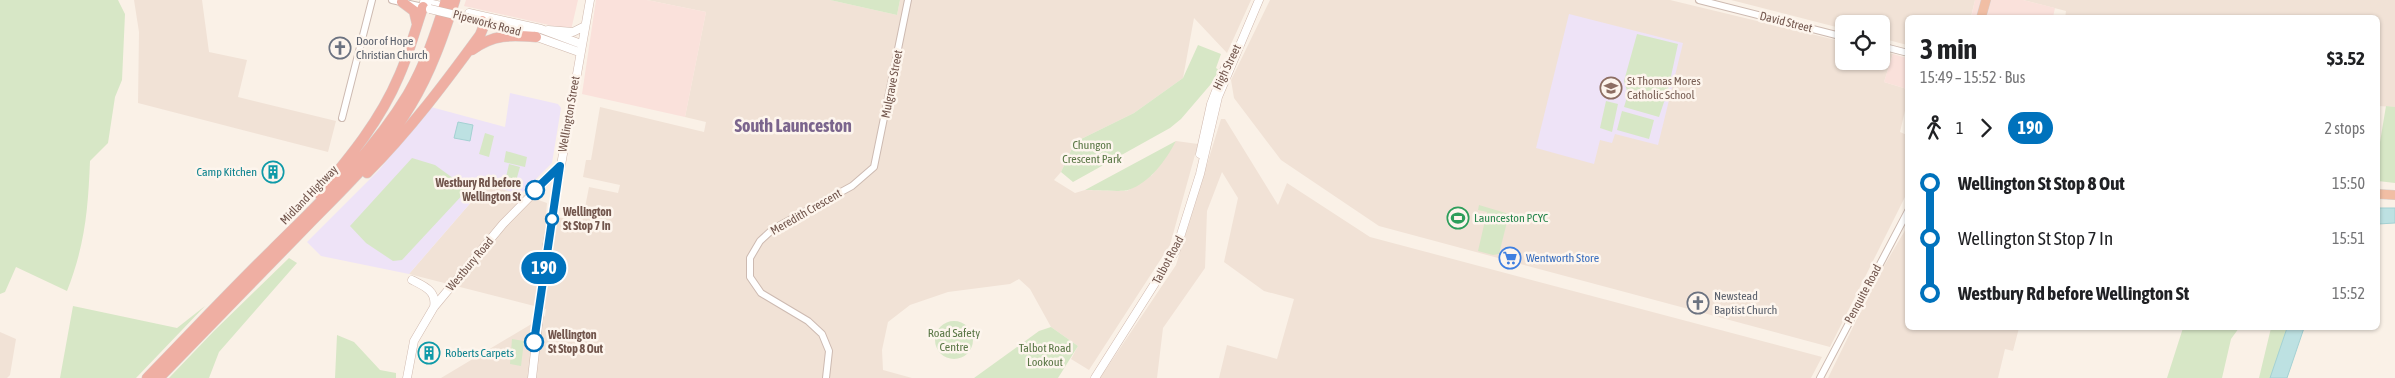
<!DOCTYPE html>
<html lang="en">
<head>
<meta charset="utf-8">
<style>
  :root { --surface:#fff; --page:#f6f6f6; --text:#202124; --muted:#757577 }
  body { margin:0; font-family:"Asap Condensed",sans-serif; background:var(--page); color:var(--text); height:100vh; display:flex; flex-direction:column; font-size:19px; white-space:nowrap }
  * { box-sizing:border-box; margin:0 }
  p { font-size:16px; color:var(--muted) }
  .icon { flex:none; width:28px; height:28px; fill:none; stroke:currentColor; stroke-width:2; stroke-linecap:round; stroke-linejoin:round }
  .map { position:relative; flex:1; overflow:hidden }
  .panel { position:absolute; left:1905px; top:15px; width:475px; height:315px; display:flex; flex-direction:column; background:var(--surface); border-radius:8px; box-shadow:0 1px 4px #0004 }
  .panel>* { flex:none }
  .badge { padding:0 10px; border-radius:16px; font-size:18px; line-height:32px }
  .fabs { position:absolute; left:1835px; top:15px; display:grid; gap:10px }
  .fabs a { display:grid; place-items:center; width:55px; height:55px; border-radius:8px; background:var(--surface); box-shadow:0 1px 4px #0004; font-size:25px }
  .map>.badge { position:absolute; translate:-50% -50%; box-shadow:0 0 0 2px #fff }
  .legs { display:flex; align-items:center; gap:8px; height:55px; padding:0 15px; font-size:16px }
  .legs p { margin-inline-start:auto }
  .headline { display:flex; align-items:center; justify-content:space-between; height:85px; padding:0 15px }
  h1 { font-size:28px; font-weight:700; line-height:38px }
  ul { padding:0 15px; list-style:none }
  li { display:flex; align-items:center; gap:18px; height:55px; font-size:19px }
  li i { display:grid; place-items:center; width:8px; height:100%; margin:0 6px; background:currentColor }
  li i::after { content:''; width:12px; height:12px; margin:-6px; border:4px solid; border-radius:50%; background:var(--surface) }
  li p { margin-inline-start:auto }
  li:first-child i { background:linear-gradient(#0000 50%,currentColor 0) }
  li:last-child i { background:linear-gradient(currentColor 50%,#0000 0) }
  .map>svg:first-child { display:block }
</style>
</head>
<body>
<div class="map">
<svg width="2395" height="378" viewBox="0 0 2395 378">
  <rect width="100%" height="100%" fill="#faf1e7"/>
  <path fill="#f1e2d6" d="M134 0H202L209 52 247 60 238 97 336 121 328 152 138 103 139 32Z
    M647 0H830L897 15 900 0H1251L1227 53 1194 18 1183 78 1134 113 1075 142 1061 172 1054 180 1075 193 1085 190 1127 191 1152 175 1176 141 1198 144 1170 245 1089 370 1071 359 1078 346 1051 327 1030 289 1019 279 1010 284 948 292 910 305 888 322 882 350 883 370 912 378H441L545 316 546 309 409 274 486 185 521 194 547 203 546 214 582 223 589 187 618 193 620 185 583 177 586 160H591L600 107 704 132 706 122 685 117 706 12Z
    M1270 0H1670L1844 42V61H1881V51L1893 54 1884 82 1907 89V102L1900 132 1907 135V193L1830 347 1379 226 1281 160 1234 98 1231 80Z
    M1731 0H1975L1971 17 1908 18 1907 45 1881 38V24H1844V29Z
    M2023 0H2395V107L2378 106V18H2065L2066 11Z
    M1221 119H1225L1278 205 1287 183 1370 237 1822 357 1811 378H1219L1227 345 1277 359 1294 299 1264 291 1224 262 1238 198 1222 172 1207 211 1205 268 1163 328 1157 378H1100L1176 265Z
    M1907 227 1908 328H2019L2013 351 2005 349 1998 378H1828L1877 278Z
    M0 332 16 339 10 375 7 378H0Z"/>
  <path fill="#fae1db" d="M466 0H578L571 30 464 6Z
    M596 0H647L706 12 685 117 582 94Z
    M1975 0H2023L2055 8 2053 17 1971 18Z
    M1893 54 1907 58V89L1884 82Z"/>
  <path fill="#eee3f7" d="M1569 14 1683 43 1658 145 1615 134 1612 143 1600 140 1594 164 1536 148Z
    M510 93 558 104 561 108 552 163 521 194 486 185 409 274 321 256 307 242 379 170 431 107 505 127Z"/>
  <path fill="#d7e7c6" d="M0 0H118L125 14 122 80 115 97 108 143 90 161C88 210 85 245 67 291L16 267 5 292 0 294Z
    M830 0H900L897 15Z
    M1637 34 1678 44 1668 90 1659 117 1624 107 1628 94 1624 81Z
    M1198 45 1221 54 1216 68 1219 70 1211 84 1181 119 1170 128 1073 182 1061 172 1075 142 1134 113 1183 78Z
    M1606 101 1618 104 1612 132 1600 128Z
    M2386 106 2395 107V183L2378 181V154Z
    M1622 111 1654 120 1649 139 1617 130Z
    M485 133 494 136 489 157 479 154Z
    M1176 141C1166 160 1150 183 1128 190 1124 192 1093 190 1085 190Z
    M506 151 527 157 525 167 504 162Z
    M412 158 435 165 468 189 402 260 393 261 366 243 350 226Z
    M509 164 520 167 514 188 504 186Z
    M1479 205 1509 214 1499 254 1493 255 1478 251 1487 212 1478 210Z
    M289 258 297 263 219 352 209 378H169L214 331Z
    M73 306 177 328 205 306 136 378H60Z
    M935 340a19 19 0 1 1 38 0a19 19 0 1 1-38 0Z
    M1051 327 1078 346 1058 378H974L1039 331Z
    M2183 328H2239L2231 339 2222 378H2167Z
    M2271 328H2287L2272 378H2259Z
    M337 335 354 342 380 370 396 373V378H335Z
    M512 339 524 341 521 366 510 364Z"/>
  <path fill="#bde1e2" stroke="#a4d1d3" d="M458 122 473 125 470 141 454 138Z
    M2378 208H2395V223L2378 224Z
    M2287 328H2304L2287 378H2270Z"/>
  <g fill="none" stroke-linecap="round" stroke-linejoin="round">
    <g stroke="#cdbab1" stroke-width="8">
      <path id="tertiary" d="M392 0 423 7
        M1699 0 1844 37
        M1881 46 1908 53
        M342 118 372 0
        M826 378 829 351 822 334 808 321 761 293 750 277V258L760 241 773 229 852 186 874 167 908 0
        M1820 378 1908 211"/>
    </g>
    <g stroke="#d0b9ae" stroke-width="9">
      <path id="secondary" d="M426 8 423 7 424 2 441 6
        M469 13 541 29 581 44
        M468 18 520 31 579 52
        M548 30 573 32 585 26
        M1200 154 1211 104 1226 65
        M412 280C424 286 437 291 434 307
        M407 378 414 341 434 307 503 224 560 166
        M532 378 547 245 590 0
        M1095 378 1176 250 1200 174 1218 97 1259 0"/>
    </g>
    <g stroke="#d8d0cd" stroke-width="10">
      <path id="trunk" d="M1981 18 1986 0
        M2378 194 2395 195"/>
    </g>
    <g stroke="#d8d0cd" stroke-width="11">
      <path id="motorway" d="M402 2 414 11 417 24
        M472 50C493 34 512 35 536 37
        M367 173C409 131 445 83 480 35L483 28 482 21
        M319 194C350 157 380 121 399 76 409 54 415 30 423 7
        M147 378C188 336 229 292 271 251 320 202 372 154 408 94 425 65 436 32 446 0
        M159 378C208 327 258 277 307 226 344 188 384 151 411 105 431 72 443 37 455 0"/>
    </g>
    <use href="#tertiary" stroke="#fff" stroke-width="6"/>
    <use href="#secondary" stroke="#fff" stroke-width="8"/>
    <use href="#trunk" stroke="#f1bea4" stroke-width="9"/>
    <use href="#motorway" stroke="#efafa3" stroke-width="10"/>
    <g stroke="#d0b9ae" stroke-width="9" stroke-linecap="butt">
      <path id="secondary-bridge" d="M430 9 468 18"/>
    </g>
    <use href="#secondary-bridge" stroke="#fff" stroke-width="8"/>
  </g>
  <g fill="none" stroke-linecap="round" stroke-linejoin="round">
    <g stroke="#fff" stroke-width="11">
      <path id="line-1" d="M534 342 560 166 535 190"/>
    </g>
    <use href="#line-1" stroke="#0072bc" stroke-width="8"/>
  </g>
  <defs>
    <g id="church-ring" transform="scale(1.125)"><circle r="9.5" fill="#fdf5ed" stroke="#6b7280" stroke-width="1.5"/><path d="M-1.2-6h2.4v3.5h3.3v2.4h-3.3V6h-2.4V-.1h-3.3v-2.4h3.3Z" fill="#6b7280"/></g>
    <g id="school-ring" transform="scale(1.125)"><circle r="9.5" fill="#fdf5ed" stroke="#8d6e63" stroke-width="1.5"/><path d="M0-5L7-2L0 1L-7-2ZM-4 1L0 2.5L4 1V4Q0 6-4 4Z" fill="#8d6e63"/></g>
    <g id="building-ring" transform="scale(1.125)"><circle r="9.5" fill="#fdf5ed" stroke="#0f9aa8" stroke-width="1.5"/><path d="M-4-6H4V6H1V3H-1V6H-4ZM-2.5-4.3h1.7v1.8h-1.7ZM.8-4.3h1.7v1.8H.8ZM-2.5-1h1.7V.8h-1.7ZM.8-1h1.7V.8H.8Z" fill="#0f9aa8"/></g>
    <g id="stadium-ring" transform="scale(1.125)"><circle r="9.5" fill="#fdf5ed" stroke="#2e9e5b" stroke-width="1.5"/><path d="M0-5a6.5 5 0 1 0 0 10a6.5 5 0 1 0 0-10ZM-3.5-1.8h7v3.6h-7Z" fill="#2e9e5b"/></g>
    <g id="supermarket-ring" transform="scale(1.125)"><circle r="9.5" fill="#fdf5ed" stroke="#3f7fe0" stroke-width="1.5"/><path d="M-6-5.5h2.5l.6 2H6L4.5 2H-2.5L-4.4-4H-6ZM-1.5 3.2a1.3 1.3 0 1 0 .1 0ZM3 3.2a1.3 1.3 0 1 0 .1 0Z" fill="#3f7fe0"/></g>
  </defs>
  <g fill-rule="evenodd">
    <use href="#church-ring" x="340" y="48"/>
    <use href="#school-ring" x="1611" y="88"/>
    <use href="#building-ring" x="273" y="172"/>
    <use href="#stadium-ring" x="1458" y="218"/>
    <use href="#supermarket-ring" x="1510" y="258"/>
    <use href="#church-ring" x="1698" y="303"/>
    <use href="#building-ring" x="429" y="353"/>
  </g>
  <g fill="#fff" stroke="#0072bc" stroke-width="2.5">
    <circle cx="535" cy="190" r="9"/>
    <circle cx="552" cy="219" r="6"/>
    <circle cx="534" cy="342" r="9"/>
  </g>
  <g text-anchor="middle" stroke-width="5" stroke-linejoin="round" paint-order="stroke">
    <g font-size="12" fill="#72564d" stroke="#fdf5ed">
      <text transform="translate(1786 22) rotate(14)" y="4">David Street</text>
      <text transform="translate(487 23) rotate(15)" y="4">Pipeworks Road</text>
      <text transform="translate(1227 67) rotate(-64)" y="4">High Street</text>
      <text transform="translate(892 84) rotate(-79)" y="4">Mulgrave Street</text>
      <text transform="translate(569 114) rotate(-80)" y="4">Wellington Street</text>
      <text transform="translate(309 195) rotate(-46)" y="4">Midland Highway</text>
      <text transform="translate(806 212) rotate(-30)" y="4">Meredith Crescent</text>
      <text transform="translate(1168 260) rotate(-62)" y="4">Talbot Road</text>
      <text transform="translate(470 264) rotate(-50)" y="4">Westbury Road</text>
      <text transform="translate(1863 294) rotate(-62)" y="4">Penquite Road</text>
    </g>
    <g font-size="12" fill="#5b616d" stroke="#fdf5ed" text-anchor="start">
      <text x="356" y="45">Door of Hope<tspan x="356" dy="14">Christian Church</tspan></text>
      <text x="1714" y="300">Newstead<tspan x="1714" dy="14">Baptist Church</tspan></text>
    </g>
    <g font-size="12" fill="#785e54" stroke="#fdf5ed" text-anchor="start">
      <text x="1627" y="85">St Thomas Mores<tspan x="1627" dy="14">Catholic School</tspan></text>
    </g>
    <g font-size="12" fill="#5a7746" stroke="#fdf5ed">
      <text x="1092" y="149">Chungon<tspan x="1092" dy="14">Crescent Park</tspan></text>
      <text x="954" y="337">Road Safety<tspan x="954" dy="14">Centre</tspan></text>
      <text x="1045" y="352">Talbot Road<tspan x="1045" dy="14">Lookout</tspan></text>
    </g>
    <g font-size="12" fill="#0d838f" stroke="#fdf5ed" text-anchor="end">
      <text x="257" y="176">Camp Kitchen</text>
      <text x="445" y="357" text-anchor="start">Roberts Carpets</text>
    </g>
    <g font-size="12" font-weight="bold" fill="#72564d" stroke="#fdf5ed" text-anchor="start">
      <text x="521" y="187" text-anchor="end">Westbury Rd before<tspan x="521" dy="14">Wellington St</tspan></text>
      <text x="563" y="216">Wellington<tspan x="563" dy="14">St Stop 7 In</tspan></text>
      <text x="548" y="339">Wellington<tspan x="548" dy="14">St Stop 8 Out</tspan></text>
    </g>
    <g font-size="12" fill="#27864d" stroke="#fdf5ed" text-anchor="start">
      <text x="1474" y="222">Launceston PCYC</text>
    </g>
    <g font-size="12" fill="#366cbe" stroke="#fdf5ed" text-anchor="start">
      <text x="1526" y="262">Wentworth Store</text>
    </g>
    <g font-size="18" font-weight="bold" fill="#7b658d" stroke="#fdf5ed">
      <text x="793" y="132">South Launceston</text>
    </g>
  </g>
</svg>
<div class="fabs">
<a><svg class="icon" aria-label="locate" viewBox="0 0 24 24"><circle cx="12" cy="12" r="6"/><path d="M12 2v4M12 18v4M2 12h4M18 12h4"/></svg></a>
</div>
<b class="badge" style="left:544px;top:268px;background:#0072bc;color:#fff">190</b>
<section class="panel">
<div class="headline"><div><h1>3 min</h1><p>15:49 – 15:52 · Bus</p></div><b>$3.52</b></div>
<div class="legs"><svg class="icon" aria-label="walk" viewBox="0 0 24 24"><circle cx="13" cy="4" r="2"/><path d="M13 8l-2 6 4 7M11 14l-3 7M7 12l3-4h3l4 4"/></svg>1<svg class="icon" aria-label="forward" viewBox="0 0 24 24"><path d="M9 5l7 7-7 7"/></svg><b class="badge" style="background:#0072bc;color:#fff">190</b><p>2 stops</p></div>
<ul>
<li><i style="color:#0072bc"></i><b>Wellington St Stop 8 Out</b><p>15:50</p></li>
<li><i style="color:#0072bc"></i><span>Wellington St Stop 7 In</span><p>15:51</p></li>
<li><i style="color:#0072bc"></i><b>Westbury Rd before Wellington St</b><p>15:52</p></li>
</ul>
</section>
</div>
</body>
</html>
